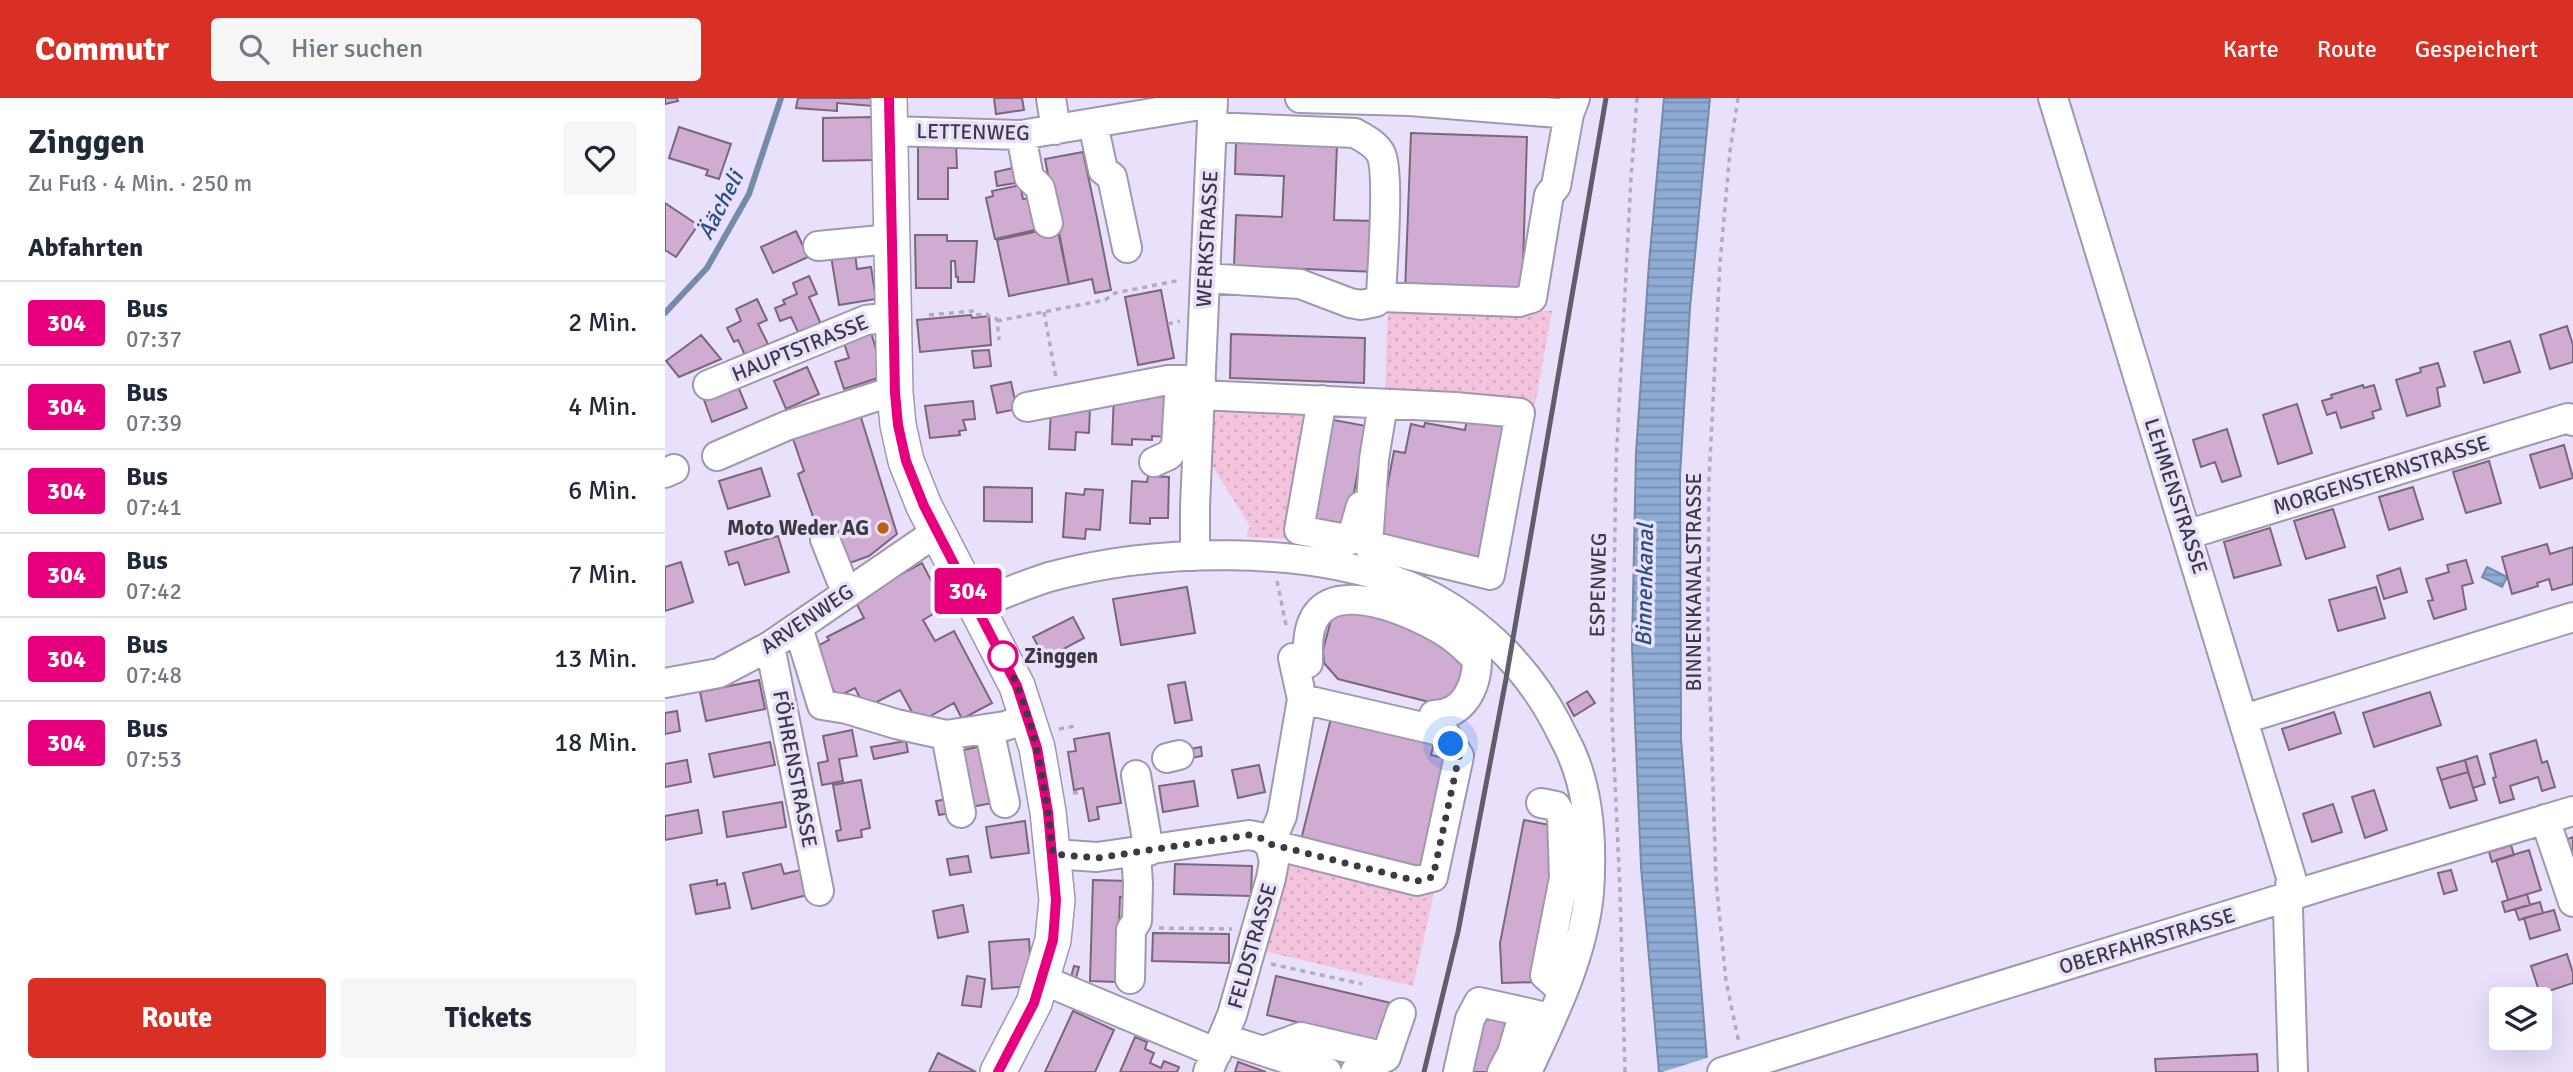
<!DOCTYPE html>
<html lang="de">
<head>
<meta charset="utf-8">
<style>
  :root { --surface:#fff; --page:#f6f6f7; --text:#1f2937; --muted:#747a83; --line:#e0e1e3; --accent:#d93025 }
  body { margin:0; font-family:Signika,sans-serif; background:var(--page); color:var(--text); height:100vh; display:flex; flex-direction:column; font-size:26px; white-space:nowrap }
  * { box-sizing:border-box; margin:0 }
  p { font-size:23px; color:var(--muted) }
  .icon { flex:none; width:38px; height:38px; fill:none; stroke:currentColor; stroke-width:2; stroke-linecap:round; stroke-linejoin:round }
  .map { position:relative; flex:1; overflow:hidden }
  .sheet { display:flex; flex-direction:column; background:var(--surface); width:665px }
  .sheet>* { flex:none }
  .badge { padding:0 14px; border-radius:5px; font-size:24px; line-height:46px }
  .tools { position:absolute; left:1824px; top:889px; display:grid; gap:14px }
  .tools a { display:grid; place-items:center; width:63px; height:63px; border-radius:7px; background:var(--surface); box-shadow:0 7px 28px #0002; font-size:35px }
  .you { position:absolute; width:35px; height:35px; margin:-18px; border:5px solid #fff; border-radius:50%; background:#1a73e8; box-shadow:0 0 0 10px #1a73e833 }
  .map>.badge { position:absolute; translate:-50% -50%; box-shadow:0 0 0 4px #fff }
  h2 { padding:0 28px; font-size:26px; line-height:63px }
  .round { display:grid; place-items:center; flex:none; width:74px; height:74px; border-radius:7px; background:var(--page) }
  .summary { display:flex; align-items:center; justify-content:space-between; height:119px; padding:0 28px }
  h1 { font-size:33px; font-weight:700; line-height:52px }
  .button { display:flex; gap:14px; margin-top:auto; padding:14px 28px }
  .button a { flex:1; height:80px; border-radius:7px; background:var(--accent); color:#fff; font-size:28px; font-weight:700; line-height:80px; text-align:center }
  .button a+a { background:var(--page); color:var(--text) }
  ul { padding:0; list-style:none }
  li { display:flex; align-items:center; gap:21px; height:84px; padding:0 28px; border-top:2px solid var(--line) }
  li div { flex:1 }
  li b { display:block; font-size:26px }
  li em { font-style:normal }
  li .badge { min-width:77px; font-weight:700; text-align:center }
  header { display:flex; align-items:center; gap:42px; box-sizing:border-box; height:98px; padding:0 35px; background:var(--accent); color:#fff }
  header strong { font-size:33px }
  nav { display:flex; gap:38px; margin-inline-start:auto; font-size:24px }
  .search { width:490px; height:63px; background:var(--page); display:flex; align-items:center; gap:18px; box-sizing:border-box; padding:0 24px; border-radius:7px; color:var(--muted); font-size:26px }
  main { display:flex; flex:1; min-height:0 }
  .map>svg:first-child { display:block }
</style>
</head>
<body>
<header>
<strong>Commutr</strong>
<div class="search"><svg class="icon" aria-label="search" viewBox="0 0 24 24"><circle cx="10" cy="10" r="6"/><path d="M15 15l6 6"/></svg>Hier suchen</div>
<nav><a>Karte</a><a>Route</a><a>Gespeichert</a></nav>
</header>
<main>
<section class="sheet">
<div class="summary"><div><h1>Zinggen</h1><p>Zu Fuß · 4 Min. · 250 m</p></div><a class="round"><svg class="icon" aria-label="heart" viewBox="0 0 24 24"><path d="M12 20l-8-8c-3-5 5-10 8-4 3-6 11-1 8 4z"/></svg></a></div>
<h2>Abfahrten</h2>
<ul>
<li><span class="badge" style="background:#e6007e;color:#fff">304</span><div><b>Bus</b><p>07:37</p></div><em>2 Min.</em></li>
<li><span class="badge" style="background:#e6007e;color:#fff">304</span><div><b>Bus</b><p>07:39</p></div><em>4 Min.</em></li>
<li><span class="badge" style="background:#e6007e;color:#fff">304</span><div><b>Bus</b><p>07:41</p></div><em>6 Min.</em></li>
<li><span class="badge" style="background:#e6007e;color:#fff">304</span><div><b>Bus</b><p>07:42</p></div><em>7 Min.</em></li>
<li><span class="badge" style="background:#e6007e;color:#fff">304</span><div><b>Bus</b><p>07:48</p></div><em>13 Min.</em></li>
<li><span class="badge" style="background:#e6007e;color:#fff">304</span><div><b>Bus</b><p>07:53</p></div><em>18 Min.</em></li>
</ul>
<div class="button"><a>Route</a><a>Tickets</a></div>
</section>
<div class="map">
<svg width="1908" height="974" viewBox="0 0 1908 974">
  <defs>
    <pattern id="grass-dots" width="8" height="8" patternUnits="userSpaceOnUse" patternTransform="scale(1.75)"><rect width="8" height="8" fill="#f3c3db"/><path d="M2 2h.1M6 6h.1" fill="none" stroke="#d1a8bd" stroke-width="1.8" stroke-linecap="round"/></pattern>
    <pattern id="water-rules" width="6" height="5" patternUnits="userSpaceOnUse" patternTransform="scale(1.75)"><rect width="6" height="5" fill="#8facd4"/><path d="M0 2.5h6" fill="none" stroke="#768dae"/></pattern>
  </defs>
  <rect width="100%" height="100%" fill="#e9e0fc"/>
  <path fill="url(#grass-dots)" d="M723 205 887 213 870 307 833 306 720 295Z
    M562 308 642 312 622 441 581 439 585 428 546 366V324L552 313Z
    M620 760 769 795 748 888 599 853Z"/>
  <path fill="url(#water-rules)" stroke="#768aa9" stroke-width="2" d="M999 0H1045L1025 210 1015 378 1016 641 1043 974H994L976 769 967 549 971 355 984 165Z
    M1822 469 1842 479 1837 489 1817 479Z"/>
  <path fill="#e9e0fc" d="M1045 959 1046 974H997Z"/>
  <g fill="none" stroke-linecap="round" stroke-linejoin="round">
    <path stroke="#768aa9" stroke-width="6" d="M0 215 42 170 84 96 116 0"/>
  </g>
  <path fill="#d0acd2" stroke="#7a677c" stroke-width="2" d="M0 0H12L13 3 0 6Z
    M133 0H208V8L172 5V13L131 10Z
    M329 0H357L359 12 331 16Z
    M208 19 209 62 158 63V20Z
    M14 29 66 46 54 81 41 77 43 72 4 60Z
    M746 35 862 39 857 198 740 194Z
    M571 43 672 47 669 122 712 123 710 174 569 168 571 117 617 119 619 78 570 76Z
    M253 45H291L292 70H283V101H253Z
    M418 54 432 120 446 192 430 195 427 181 404 186 380 61Z
    M348 70 351 85 332 88 330 74Z
    M355 87 358 101 367 100 374 131 330 141 321 100 328 98 327 93Z
    M0 105 33 127 11 159 0 152Z
    M392 129 404 186 344 198 332 142Z
    M131 133 143 159 108 175 96 149Z
    M250 137H282V143H312L309 184H293V179H291L290 163H286V190H251Z
    M190 155 192 171 206 169 211 201 174 207 166 158Z
    M144 178 152 196 144 199 156 226 134 236 126 219 115 223 110 210 120 206 118 202 132 196 128 185Z
    M496 192 509 260 473 267 460 199Z
    M92 201 102 222 93 226 103 246 80 257 73 242 69 244 62 230 76 223 71 211Z
    M306 217 307 220 324 218 326 247 255 254 252 222Z
    M1902 228 1908 247V264L1885 271 1875 237Z
    M205 231 219 278 179 291 170 264 184 260 177 239Z
    M566 236 700 240 699 285 565 280Z
    M36 237 56 261 14 279 1 263Z
    M1845 243 1855 274 1819 285 1809 254Z
    M324 252 326 268 309 270 307 253Z
    M1773 265 1780 288 1772 290 1775 308 1742 318 1731 282 1756 274 1755 270Z
    M142 269 154 296 121 311 109 283Z
    M346 284 352 311 332 315 326 288Z
    M72 286 82 310 47 324 38 299Z
    M1698 287 1699 290 1709 287 1716 311 1707 314 1709 320 1676 330 1671 314 1662 317 1657 303 1667 300 1666 297Z
    M505 295 502 339 487 338V342L467 341V347L447 346 449 296Z
    M308 303 310 321 298 322 301 332 294 333 295 337 265 340 260 308Z
    M1632 306 1647 355 1613 366 1598 317Z
    M425 308 424 335 411 334 410 352 384 351 386 312Z
    M194 313 232 436 204 458 179 467 164 426 152 430 133 376 139 373 126 335Z
    M663 321 701 328 682 433 644 426Z
    M802 321 849 323 823 464 712 444 729 353 740 355 746 326 759 329 760 325 800 332Z
    M1562 331 1576 378 1557 384 1550 364 1536 369 1528 342Z
    M1899 347 1908 380 1875 390 1865 357Z
    M1824 363 1836 405 1801 415 1788 374Z
    M96 370 105 398 63 411 54 383Z
    M483 378 504 379 503 420H485V426L465 425 467 383 482 384Z
    M319 389 367 390V424L319 423Z
    M1748 389 1758 421 1724 432 1714 399Z
    M420 391 438 392 435 432 421 431 420 441 398 439 401 395 419 397Z
    M1668 411 1680 449 1641 461 1629 423Z
    M1605 430 1616 467 1569 480 1559 444Z
    M113 438 124 474 80 487 73 464 64 467 60 454Z
    M1882 446 1885 456 1908 449V486L1887 492 1884 481 1872 485 1873 488 1847 496 1837 459Z
    M1801 462 1808 485 1797 488 1801 511 1769 521 1763 503 1768 502 1761 481 1784 474 1782 467Z
    M16 464 28 504 0 513V469Z
    M257 465 280 509 258 522 270 543 289 533 327 605 297 621 289 605 253 625 235 592 200 610 190 590 172 599 147 551 164 542 162 539 199 520 189 501Z
    M1735 470 1742 494 1719 501 1712 478Z
    M522 489 530 535 456 547 448 501Z
    M1711 489 1720 520 1673 533 1664 502Z
    M680 507H699L801 560 794 596 768 605 673 581 659 565 658 552 666 522Z
    M408 519 419 540 380 561 368 539Z
    M94 582 100 611 41 623 35 594Z
    M520 584 527 622 510 625 503 587Z
    M922 593 930 605 909 618 902 605Z
    M1765 594 1776 627 1709 649 1698 615Z
    M668 612 771 637 766 657 783 661 755 776 635 746Z
    M12 613 15 633 0 636V615Z
    M1669 614 1676 635 1624 652 1617 631Z
    M187 632 192 658 174 661 178 683 157 687 153 665 163 663 158 638Z
    M444 635 456 705 432 709 434 721 424 723 418 690 409 692 403 654 411 653 409 641Z
    M1871 642 1877 665 1882 663 1890 689 1877 693 1873 679 1845 688 1849 701 1835 705 1828 680 1831 679 1825 656Z
    M241 643 243 654 209 661 206 649Z
    M105 644 110 667 49 679 44 656Z
    M316 648 328 705 305 709 294 653Z
    M536 649 537 658 514 662 513 653Z
    M1812 658 1820 686 1808 690 1800 662Z
    M22 662 26 684 0 689V666Z
    M1800 662 1803 674 1776 682 1772 670Z
    M594 667 600 694 573 700 567 672Z
    M1803 674 1812 702 1785 710 1776 682Z
    M196 682 205 730 196 732 197 739 173 743 171 733 176 732 168 687Z
    M529 683 533 708 498 714 494 688Z
    M1709 692 1722 732 1700 740 1687 699Z
    M288 700 290 714 274 717 271 703Z
    M117 704 121 729 62 739 58 714Z
    M1668 706 1677 734 1647 744 1638 716Z
    M33 712 37 735 0 742V718Z
    M859 722 895 729 871 846 873 884 837 885 835 845Z
    M360 723 364 755 326 760 321 729Z
    M1908 739V779L1897 743Z
    M1846 747 1849 757 1827 764 1824 754Z
    M1864 752 1876 792 1843 802 1831 762Z
    M303 758 306 774 285 777 282 761Z
    M116 766 119 776 136 772 142 797 87 811 78 775Z
    M510 766 587 768 586 798 509 796Z
    M1786 772 1792 792 1779 796 1773 775Z
    M52 782V787L60 785 65 810 31 816 25 787Z
    M428 782 464 783V799H455L452 884 425 883Z
    M1862 796 1865 807 1840 814 1837 804Z
    M1875 804 1878 815 1854 822 1850 811Z
    M298 807 303 834 273 840 268 813Z
    M1889 812 1895 832 1865 841 1859 820Z
    M488 835 564 836V865L487 863Z
    M364 841 367 888 327 891 324 844Z
    M1902 856 1908 875V885L1875 896 1866 868Z
    M409 868 414 869 411 880 406 879Z
    M302 878 320 881 316 909 297 907Z
    M611 878 726 905 717 944 602 917Z
    M821 909 847 915 832 974H804Z
    M408 913 449 932 430 974H380Z
    M1877 915 1884 936 1874 939V916Z
    M470 939 482 944 480 951 489 955 485 965 496 970 499 963 514 969 512 974H455Z
    M273 955 311 974H264Z
    M1592 956 1593 974H1491L1490 961Z
    M573 964 601 974H570Z"/>
  <g fill="none" stroke-linecap="round" stroke-linejoin="round">
    <g stroke="#a097b1" stroke-width="32">
      <path id="minor" d="M386 0 391 32
        M635 0 745 3 904 16 910 0
        M1388 0C1468 260 1549 519 1626 779L1623 811 1628 974
        M428 26 438 72 447 79 462 150
        M225 33 356 37 535 7H548
        M356 37 364 79 375 90 383 125
        M153 148 226 141
        M540 180 635 186 685 205 696 207 711 204 716 199C717 171 725 76 716 56 711 46 699 40 690 35L547 29
        M716 199 854 204 867 200 884 97 891 88 904 16
        M43 287 201 222 228 219
        M535 297 790 309 855 315 825 477 703 447 709 361 718 306
        M657 302 634 432 686 442 696 408
        M362 309 503 282H536
        M52 358 121 328 216 297 230 295
        M489 364 504 357 511 348 515 282
        M0 375 9 371
        M1524 436 1903 320 1908 323
        M160 441 181 494
        M530 458V408L548 0
        M310 508C335 497 359 487 384 479 491 450 641 447 744 488 807 514 861 566 892 626 897 637 904 648 908 659 925 700 927 752 924 795 918 858 888 918 862 974
        M133 529 157 607 182 611 231 626 281 637 340 628 364 620
        M105 548 154 793
        M643 565C643 551 642 536 648 523 669 477 754 517 783 536 794 543 803 553 812 561 812 588 799 617 769 617
        M0 585 54 575 105 548 273 433
        M1579 621 1908 519
        M324 631 340 705
        M281 637 296 715
        M502 660 514 657
        M471 677 484 753
        M876 705 891 708 897 718 899 780 880 877 898 893
        M1880 721 1908 804
        M388 756 432 759 584 737 594 739 605 746 752 783 768 779 794 658 779 634 637 601
        M465 881 466 832 472 823 473 786 471 755
        M378 882 552 955
        M558 940 662 974
        M598 953 636 939 721 959
        M543 974 567 917 606 780 609 764 605 746 617 718 637 601 628 560
        M690 974 721 959 736 915
        M793 974 805 921 814 904 859 914
        M837 974 847 955 859 914 876 918
        M1057 974 1667 785 1908 713"/>
    </g>
    <g stroke="#a097b1" stroke-width="38">
      <path id="major" d="M224 0 230 295 233 327 241 363 259 408 352 588 372 650 383 714 392 802 388 842 369 905 333 974"/>
    </g>
    <path stroke="#b2abc1" stroke-width="3.5" stroke-dasharray="5 5" stroke-linecap="butt" d="M1073 0 1065 53 1055 165 1044 382 1043 532 1051 783 1061 883 1074 945
      M379 214 391 280
      M264 217 307 213 309 217 322 216 326 220 332 221 334 242
      M332 223 440 202 450 195 516 182
      M503 226 515 223
      M612 483 621 527
      M394 631 410 628
      M408 695 418 694
      M494 830 567 831
      M606 866 697 886
      M960 974 955 793 947 618 951 365 966 80 972 0"/>
    <use href="#minor" stroke="#fff" stroke-width="28"/>
    <use href="#major" stroke="#fff" stroke-width="35"/>
    <path stroke="#615d6b" stroke-width="5" d="M759 974 793 834 841 581 941 0"/>
  </g>
  <g fill="none" stroke-linecap="round" stroke-linejoin="round">
    <g stroke="#fff" stroke-width="16">
      <path id="line" d="M224 0 230 295 233 327 241 363 259 408 352 588 372 650 383 714 391 802 388 842 369 905 333 974"/>
    </g>
    <use href="#line" stroke="#e6007e" stroke-width="10"/>
    <path stroke="#3d3a45" stroke-width="7" stroke-dasharray="0 12.6" d="M338 558C371 618 380 689 388 756L432 760 584 737 594 739 605 746 752 783 768 779 794 658 786 646"/>
  </g>
  <circle fill="#be620f" stroke="#e9e0fc" stroke-width="2.5" cx="218" cy="430" r="7"/>
  <circle fill="#fff" stroke="#e6007e" stroke-width="3.5" cx="338" cy="558" r="14"/>
  <g text-anchor="middle" stroke-width="7" stroke-linejoin="round" paint-order="stroke">
    <g font-size="21" fill="#3d3a45" stroke="#e9e0fc">
      <text transform="translate(308 34) rotate(1)" y="7">LETTENWEG</text>
      <text transform="translate(542 141) rotate(-87)" y="7">WERKSTRASSE</text>
      <text transform="translate(135 250) rotate(-22)" y="7">HAUPTSTRASSE</text>
      <text transform="translate(1716 377) rotate(-17)" y="7">MORGENSTERNSTRASSE</text>
      <text transform="translate(1511 398) rotate(72)" y="7">LEHMENSTRASSE</text>
      <text transform="translate(1029 484) rotate(-90)" y="7">BINNENKANALSTRASSE</text>
      <text transform="translate(933 487) rotate(-89)" y="7">ESPENWEG</text>
      <text transform="translate(142 521) rotate(-34)" y="7">ARVENWEG</text>
      <text transform="translate(130 671) rotate(79)" y="7">FÖHRENSTRASSE</text>
      <text transform="translate(1482 843) rotate(-17)" y="7">OBERFAHRSTRASSE</text>
      <text transform="translate(587 848) rotate(-74)" y="7">FELDSTRASSE</text>
    </g>
    <g font-size="21" font-weight="bold" fill="#3d3a45" stroke="#e9e0fc" text-anchor="end">
      <text x="204" y="437">Moto Weder AG</text>
    </g>
    <g font-size="21" font-weight="bold" fill="#3d3a45" stroke="#e9e0fc" text-anchor="start">
      <text x="359" y="565">Zinggen</text>
    </g>
    <g font-size="23" font-style="italic" fill="#2b5184" stroke="#e9e0fc">
      <text transform="translate(55 107) rotate(-63)" y="8">Äächeli</text>
      <text transform="translate(979 487) rotate(-89)" y="8">Binnenkanal</text>
    </g>
  </g>
</svg>
<div class="tools">
<a><svg class="icon" aria-label="layers" viewBox="0 0 24 24"><path d="M12 4l9 5-9 5-9-5zM3 14l9 5 9-5"/></svg></a>
</div>
<div class="you" style="left:786px;top:646px"></div>
<b class="badge" style="left:303px;top:493px;background:#e6007e;color:#fff">304</b>
</div>
</main>
</body>
</html>
